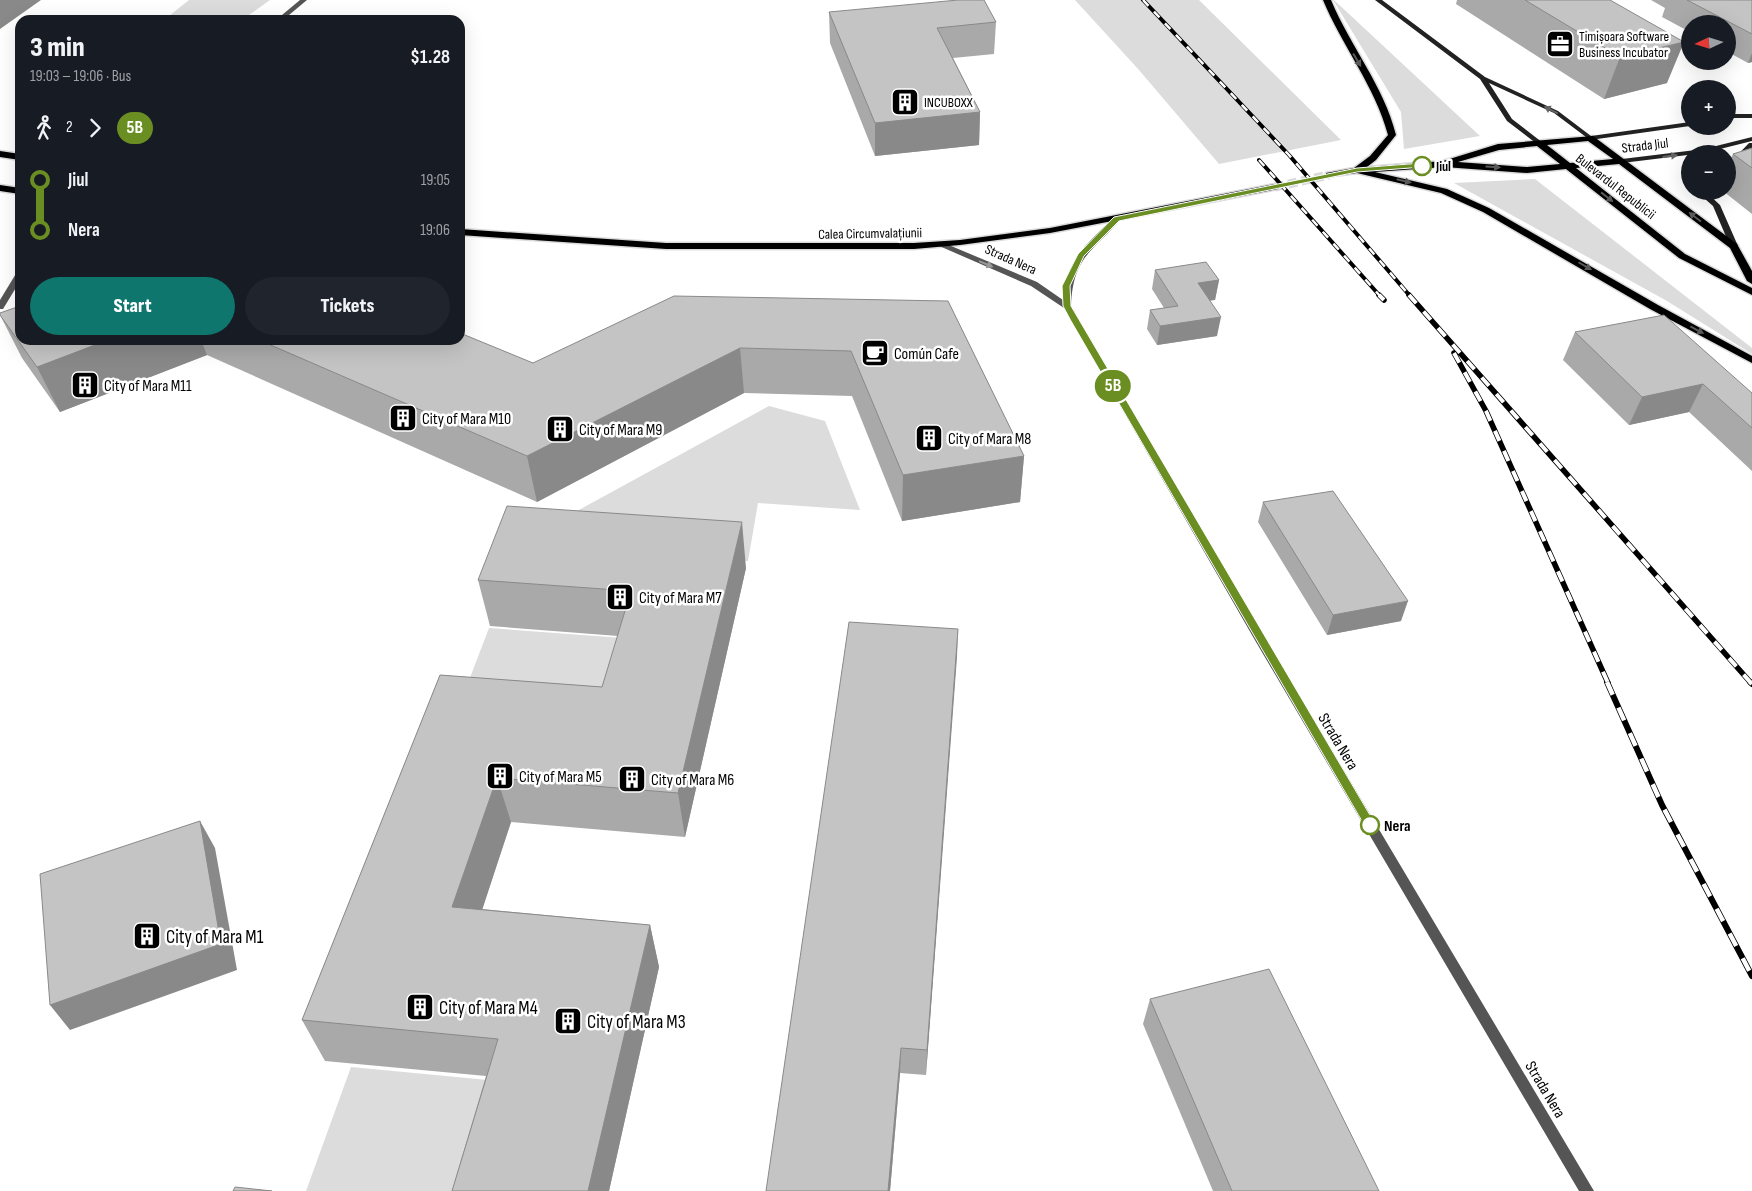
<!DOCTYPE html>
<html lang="en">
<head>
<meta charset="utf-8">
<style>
  :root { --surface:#171b24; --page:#20242c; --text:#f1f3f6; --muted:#9ea1a6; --accent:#0f766e }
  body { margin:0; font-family:"Sofia Sans Condensed",sans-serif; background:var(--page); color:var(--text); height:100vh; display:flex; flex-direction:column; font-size:19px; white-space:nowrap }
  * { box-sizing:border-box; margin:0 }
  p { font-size:16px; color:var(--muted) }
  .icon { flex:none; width:28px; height:28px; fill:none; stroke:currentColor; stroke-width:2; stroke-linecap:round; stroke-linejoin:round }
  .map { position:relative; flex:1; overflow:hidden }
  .details { position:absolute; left:15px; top:15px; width:450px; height:330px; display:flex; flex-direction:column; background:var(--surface); border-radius:15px; box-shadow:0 5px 20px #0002 }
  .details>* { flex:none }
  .badge { padding:0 10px; border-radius:16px; font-size:18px; line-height:32px }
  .needle { width:32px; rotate:266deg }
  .buttons { position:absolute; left:1681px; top:15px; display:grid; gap:10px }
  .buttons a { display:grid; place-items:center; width:55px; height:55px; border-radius:50%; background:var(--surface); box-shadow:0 5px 20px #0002; font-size:25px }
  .map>.badge { position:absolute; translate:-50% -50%; box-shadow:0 0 0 2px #fff }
  .legs { display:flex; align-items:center; gap:8px; height:55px; padding:0 15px; font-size:16px }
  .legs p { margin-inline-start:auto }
  .headline { display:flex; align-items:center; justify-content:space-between; height:85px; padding:0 15px }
  h1 { font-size:28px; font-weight:800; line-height:38px }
  .primary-button { display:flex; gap:10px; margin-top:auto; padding:10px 15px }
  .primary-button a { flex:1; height:58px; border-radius:30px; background:var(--accent); color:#fff; font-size:20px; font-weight:800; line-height:58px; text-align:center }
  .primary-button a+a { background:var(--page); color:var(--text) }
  ul { padding:0 15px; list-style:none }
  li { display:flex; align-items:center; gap:18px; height:50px; font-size:19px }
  li i { display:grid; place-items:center; width:8px; height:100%; margin:0 6px; background:currentColor }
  li i::after { content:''; width:12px; height:12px; margin:-6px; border:4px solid; border-radius:50%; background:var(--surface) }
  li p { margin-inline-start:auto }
  li:first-child i { background:linear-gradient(#0000 50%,currentColor 0) }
  li:last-child i { background:linear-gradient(currentColor 50%,#0000 0) }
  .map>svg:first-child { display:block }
</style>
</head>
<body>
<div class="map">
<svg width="1752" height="1191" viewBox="0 0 1752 1191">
  <rect width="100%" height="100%" fill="#fff"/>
  <path fill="#dcdcdc" d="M189 0H270L242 20H164Z
    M1075 0H1199L1341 140 1219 164 1139 70Z
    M1333 0H1334L1480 136 1404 149 1401 112Z
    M1535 179 1752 348V354L1667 301 1454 183Z
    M769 406 825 421 860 510 758 503 748 561 513 546Z
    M489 628 636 639 610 729 455 717Z
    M351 1067 509 1082 477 1191H306Z"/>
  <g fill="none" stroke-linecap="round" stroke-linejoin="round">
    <path stroke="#d9d9d9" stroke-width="9" stroke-dasharray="9 4.5" stroke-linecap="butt" d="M1275 187 1329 175"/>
    <g stroke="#dbdbdb" stroke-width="3">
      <path id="primary" d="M1323 0H1331C1350 46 1384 86 1396 135L1376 160 1367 167 1443 161 1498 144 1593 136 1737 244 1752 271V284L1747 281 1730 248 1619 164 1576 168 1685 254 1752 288V295L1679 258 1566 169 1527 173 1444 167 1375 172 1447 189 1489 208 1658 305 1752 356V363L1650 309 1483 212 1441 193 1357 173 1326 177V173L1354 168 1370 156 1388 135C1375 86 1342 46 1323 0ZM1588 141 1613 159 1570 163 1547 145ZM1537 146 1560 164 1527 167 1458 162 1499 150Z
        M0 151 20 154V160L0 157Z
        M1275 184 1280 187 1278 189 1050 233 960 245 914 249H666L460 235V229L666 243H914L960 240 1050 228Z
        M0 185 20 188V194L0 191Z"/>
    </g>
    <path fill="#555" fill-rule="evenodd" d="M300 0H307L283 20H276Z"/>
    <path fill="#555" fill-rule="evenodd" d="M17 272H20V281L3 309H0V300Z"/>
    <path fill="#555" fill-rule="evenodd" d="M1114 217H1120L1121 219C1092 252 1073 257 1071 306L1264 636 1594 1191H1579L1256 642 1064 308 1031 286 937 245 941 243H944L1037 282 1063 300C1065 261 1088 243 1114 217Z"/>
    <path fill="#222" fill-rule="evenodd" d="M1375 0H1382L1485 77 1558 111 1591 136 1690 122V126L1590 140 1554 113 1489 83 1512 119 1543 143 1537 144 1507 121 1480 79Z
      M1728 114H1752V118H1728Z
      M1752 137V141L1704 153 1622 163 1618 161 1622 159 1704 149Z
      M1749 143H1752V149L1731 170H1728V165Z
      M1696 191H1705L1720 205 1738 246 1737 248H1734L1730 246 1713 206Z"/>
    <use href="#primary" fill="#000" fill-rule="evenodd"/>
    <g stroke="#000" stroke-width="4">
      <path id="rail-far2" d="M1143 0 1289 155 1410 296
        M1259 160 1380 296"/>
    </g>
    <g stroke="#000" stroke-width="5.5">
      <path id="rail-far1" d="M1379 295 1384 300
        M1409 295 1751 683
        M1454 353 1486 411 1608 683"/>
    </g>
    <g stroke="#000" stroke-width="6">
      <path id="rail" d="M1607 682 1662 805 1752 976
        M1750 682 1752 684"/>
    </g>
    <use href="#rail-far2" stroke="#fff" stroke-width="2.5" stroke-dasharray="8" stroke-linecap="butt"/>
    <use href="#rail-far1" stroke="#fff" stroke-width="4" stroke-dasharray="11" stroke-linecap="butt"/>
    <use href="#rail" stroke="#fff" stroke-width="4.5" stroke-dasharray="14" stroke-linecap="butt"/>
  </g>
  <path fill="#a9a9a9" d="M1457 0H1610L1667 83 1604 99 1456 4Z
    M1651 0H1752V62L1748 63 1728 52V24H1690V32L1662 17 1665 8Z
    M829 12 996 22 994 54 953 58 980 112 979 145 875 156 830 43Z
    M1752 148V214L1723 191H1728V165L1733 154Z
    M1155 270 1219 280 1215 300H1210L1217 336 1157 345 1147 329 1150 310 1164 308 1152 289Z
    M948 301 1024 456 1020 502 902 521 852 396 744 393 537 502 207 355 60 412 22 358 0 315 20 340H460L533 363Z
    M1575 332 1752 393V471L1689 412 1629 425 1563 360Z
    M1263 502 1401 621 1327 635 1258 522Z
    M746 568 685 837 511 822 482 909 650 925 659 967 609 1191H452L486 1076 325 1061 302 1020 440 675 602 687 618 636 490 626 478 580Z
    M958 629 926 1075 900 1073 890 1191H766Z
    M1150 999 1379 1191H1213L1143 1024Z"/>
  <path fill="#898989" d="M0 0H41L0 29Z
    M1684 42 1667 83 1604 99 1620 57Z
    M1752 53V62L1748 63Z
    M980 112 979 145 875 156V123Z
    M1219 280 1215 300 1195 303 1198 283Z
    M1221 317 1217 336 1157 345 1160 326Z
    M108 340H201L207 355 60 412 37 367Z
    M740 348 744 393 537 502 527 456Z
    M1703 384 1689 412 1629 425 1642 397Z
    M1024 456 1020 502 902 521 903 475Z
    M742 522 746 568 685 837 678 793Z
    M1408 601 1401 621 1327 635 1333 615Z
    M958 629 957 657 926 1075 927 1050Z
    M497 778 511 822 469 950 452 907Z
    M200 821 215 848 237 970 70 1030 50 1005Z
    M650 925 659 967 609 1191H588Z
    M901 1048 900 1073 890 1191H888Z"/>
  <path fill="#c4c4c4" stroke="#898989" d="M958 0H984L996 22 937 28 980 112 875 123 829 12Z
    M1525 0H1610L1684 42 1620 57Z
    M1687 0H1752V34Z
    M1752 148V168L1733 154Z
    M1206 262 1219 280 1198 283 1221 317 1160 326 1150 310 1178 306 1155 270Z
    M674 296 948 301 1024 456 903 475 851 351 740 348 527 456 259 340H460V333L533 363Z
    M20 306V340H108L37 367 0 315V313Z
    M1664 315 1752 393V428L1703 384 1642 397 1575 332Z
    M1333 491 1408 601 1333 615 1263 502Z
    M507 506 742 522 678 793 497 778 452 907 650 925 588 1191H452L498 1039 302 1020 440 675 602 687 631 591 478 580Z
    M849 622 958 629 927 1050 901 1048 888 1191H766Z
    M200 821 221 944 50 1005 40 874Z
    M1269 969 1379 1191H1232L1150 999Z
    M235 1187 272 1191H233Z"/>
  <defs><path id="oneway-solid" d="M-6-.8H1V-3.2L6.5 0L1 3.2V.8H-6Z" transform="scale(1.25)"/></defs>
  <g fill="#595959">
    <use href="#oneway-solid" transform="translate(1357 60) rotate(59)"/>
    <use href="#oneway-solid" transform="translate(1493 167) rotate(4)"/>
    <use href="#oneway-solid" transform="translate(1404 181) rotate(13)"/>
    <use href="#oneway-solid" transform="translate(1607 197) rotate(38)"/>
    <use href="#oneway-solid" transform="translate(1695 217) rotate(-143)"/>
    <use href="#oneway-solid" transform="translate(1585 266) rotate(30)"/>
    <use href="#oneway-solid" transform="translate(1697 330) rotate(28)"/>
  </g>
  <g fill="#646464">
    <use href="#oneway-solid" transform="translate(1551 110) rotate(-153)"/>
    <use href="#oneway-solid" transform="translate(1670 156) rotate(-7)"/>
  </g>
  <use fill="#999" href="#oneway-solid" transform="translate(986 264) rotate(23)"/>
  <path fill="#6b8e23" stroke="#fff" d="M1422 163 1425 166 1424 167 1357 172 1119 221 1084 256 1070 286 1071 306 1374 822 1375 825 1374 828H1366L1071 321 1063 306 1062 286 1078 254 1114 217 1357 168Z"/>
  <defs>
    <g id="office-square" transform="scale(1.4375)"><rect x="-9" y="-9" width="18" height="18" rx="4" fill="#000" stroke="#fff"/><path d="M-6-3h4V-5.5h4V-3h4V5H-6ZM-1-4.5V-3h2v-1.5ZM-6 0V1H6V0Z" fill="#fff"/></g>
    <g id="building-square" transform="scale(1.4375)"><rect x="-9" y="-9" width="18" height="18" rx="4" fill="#000" stroke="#fff"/><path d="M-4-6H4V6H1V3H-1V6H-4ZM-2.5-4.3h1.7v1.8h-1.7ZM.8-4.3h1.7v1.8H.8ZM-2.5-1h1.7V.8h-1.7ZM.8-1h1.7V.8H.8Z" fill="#fff"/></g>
    <g id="cafe-square" transform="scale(1.4375)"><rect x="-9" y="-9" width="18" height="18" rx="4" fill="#000" stroke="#fff"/><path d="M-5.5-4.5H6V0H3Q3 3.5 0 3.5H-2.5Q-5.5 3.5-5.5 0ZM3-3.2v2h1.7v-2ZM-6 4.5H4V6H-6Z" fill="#fff"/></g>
  </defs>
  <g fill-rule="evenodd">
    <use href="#office-square" x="1560" y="44"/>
    <use href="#building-square" x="905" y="102"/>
    <use href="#cafe-square" x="875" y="353"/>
    <use href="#building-square" x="85" y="385"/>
    <use href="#building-square" x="403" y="418"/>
    <use href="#building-square" x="560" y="429"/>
    <use href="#building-square" x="929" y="438"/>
    <use href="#building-square" x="620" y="597"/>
    <use href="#building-square" x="500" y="776"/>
    <use href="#building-square" x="632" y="779"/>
    <use href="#building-square" x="147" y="936"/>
    <use href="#building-square" x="420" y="1007"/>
    <use href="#building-square" x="568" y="1021"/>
  </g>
  <g fill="#fff" stroke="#6b8e23" stroke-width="2.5">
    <circle cx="1422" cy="166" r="9"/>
    <circle cx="1370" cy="825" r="9"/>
  </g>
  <g text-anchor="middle" stroke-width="5" stroke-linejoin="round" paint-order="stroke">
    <g font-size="14" fill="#000" stroke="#fff" text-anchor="start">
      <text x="1579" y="41">Timișoara Software<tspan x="1579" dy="16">Business Incubator</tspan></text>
      <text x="924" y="107">INCUBOXX</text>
    </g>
    <g font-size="14" fill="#000" stroke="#fff">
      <text transform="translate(1645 145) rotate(-7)" y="5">Strada Jiul</text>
      <text transform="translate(1616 186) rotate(38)" y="5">Bulevardul Republicii</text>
      <text transform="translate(870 233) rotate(-1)" y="5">Calea Circumvalațiunii</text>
      <text transform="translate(1011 259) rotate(24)" y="5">Strada Nera</text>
    </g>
    <g font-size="14" font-weight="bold" fill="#000" stroke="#fff" text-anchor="start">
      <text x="1436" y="171">Jiul</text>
    </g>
    <g font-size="16" fill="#000" stroke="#fff" text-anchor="start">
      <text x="894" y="359">Común Cafe</text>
      <text x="104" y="391">City of Mara M11</text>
      <text x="422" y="424">City of Mara M10</text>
      <text x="579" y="435">City of Mara M9</text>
      <text x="948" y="444">City of Mara M8</text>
      <text x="639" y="603">City of Mara M7</text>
      <text x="519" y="782">City of Mara M5</text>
      <text x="651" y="785">City of Mara M6</text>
    </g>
    <g font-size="16" fill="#000" stroke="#fff">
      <text transform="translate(1339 741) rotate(59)" y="6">Strada Nera</text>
      <text transform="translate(1546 1089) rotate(59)" y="6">Strada Nera</text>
    </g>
    <g font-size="16" font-weight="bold" fill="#000" stroke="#fff" text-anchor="start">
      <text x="1384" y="831">Nera</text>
    </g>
    <g font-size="19" fill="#000" stroke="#fff" text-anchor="start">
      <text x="166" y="943">City of Mara M1</text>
      <text x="439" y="1014">City of Mara M4</text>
      <text x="587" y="1028">City of Mara M3</text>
    </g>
  </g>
</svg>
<div class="buttons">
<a><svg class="needle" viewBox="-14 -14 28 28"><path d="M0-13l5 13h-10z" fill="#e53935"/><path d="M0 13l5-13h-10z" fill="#9ea1a6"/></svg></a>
<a>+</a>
<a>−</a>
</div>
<b class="badge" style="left:1113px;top:386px;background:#6b8e23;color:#fff">5B</b>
<section class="details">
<div class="headline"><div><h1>3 min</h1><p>19:03 – 19:06 · Bus</p></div><b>$1.28</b></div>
<div class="legs"><svg class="icon" aria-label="walk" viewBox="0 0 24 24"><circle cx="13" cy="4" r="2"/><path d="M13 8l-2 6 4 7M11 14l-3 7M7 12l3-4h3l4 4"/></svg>2<svg class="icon" aria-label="forward" viewBox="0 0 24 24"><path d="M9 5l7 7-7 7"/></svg><b class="badge" style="background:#6b8e23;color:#fff">5B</b></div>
<ul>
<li><i style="color:#6b8e23"></i><b>Jiul</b><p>19:05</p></li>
<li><i style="color:#6b8e23"></i><b>Nera</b><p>19:06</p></li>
</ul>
<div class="primary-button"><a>Start</a><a>Tickets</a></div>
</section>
</div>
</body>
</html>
